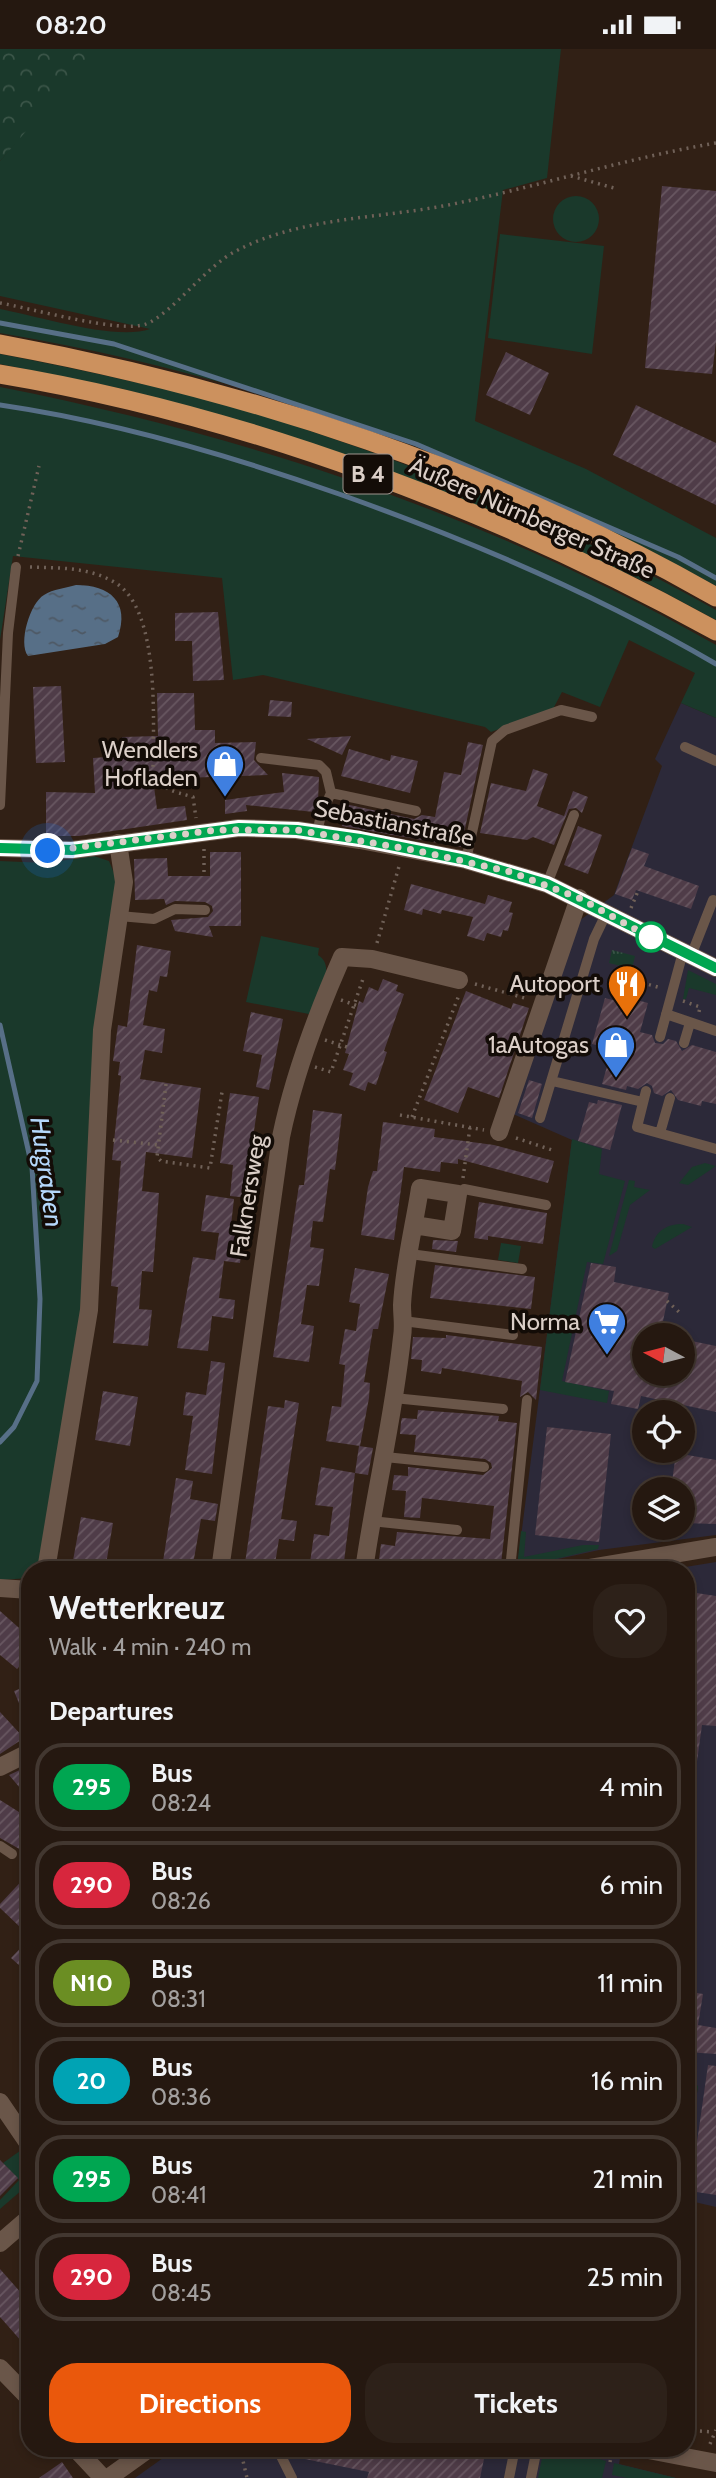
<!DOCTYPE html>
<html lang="en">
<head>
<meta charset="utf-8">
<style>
  :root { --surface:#251810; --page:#2d2119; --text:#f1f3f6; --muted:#a3a09f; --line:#423730; --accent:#ea580c }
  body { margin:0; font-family:Cabin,sans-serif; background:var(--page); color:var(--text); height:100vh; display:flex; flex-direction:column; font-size:26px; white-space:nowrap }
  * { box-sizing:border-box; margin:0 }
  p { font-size:23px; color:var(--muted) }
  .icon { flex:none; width:38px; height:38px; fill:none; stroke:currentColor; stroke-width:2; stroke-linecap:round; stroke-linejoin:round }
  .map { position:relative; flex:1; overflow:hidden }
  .drawer { position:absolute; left:21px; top:1512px; width:674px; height:896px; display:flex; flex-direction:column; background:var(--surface); border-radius:28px; box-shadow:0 4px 10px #0003,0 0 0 2px var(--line) }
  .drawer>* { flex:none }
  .badge { padding:0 14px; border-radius:23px; font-size:24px; line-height:46px }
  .needle { width:46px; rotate:277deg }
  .buttons { position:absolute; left:632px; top:1274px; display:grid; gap:14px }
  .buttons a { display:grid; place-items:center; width:63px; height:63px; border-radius:50%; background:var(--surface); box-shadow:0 4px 10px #0003,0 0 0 2px var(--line); font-size:35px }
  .you { position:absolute; width:35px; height:35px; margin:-18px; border:5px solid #fff; border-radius:50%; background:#1a73e8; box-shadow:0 0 0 10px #1a73e833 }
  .map>.badge { position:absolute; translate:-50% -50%; box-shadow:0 0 0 4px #fff }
  h2 { padding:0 28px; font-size:26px; line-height:63px }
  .round { display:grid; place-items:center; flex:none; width:74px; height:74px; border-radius:28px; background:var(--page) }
  .headline { display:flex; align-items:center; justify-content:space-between; height:119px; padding:0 28px }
  h1 { font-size:33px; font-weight:700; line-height:52px }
  .primary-button { display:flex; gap:14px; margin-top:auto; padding:14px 28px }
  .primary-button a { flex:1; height:80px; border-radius:28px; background:var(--accent); color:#fff; font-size:28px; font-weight:700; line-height:80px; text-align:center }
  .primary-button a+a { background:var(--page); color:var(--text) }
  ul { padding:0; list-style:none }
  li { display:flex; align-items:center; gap:21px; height:88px; margin:0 14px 10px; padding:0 14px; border:4px solid var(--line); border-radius:28px }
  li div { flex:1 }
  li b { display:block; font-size:26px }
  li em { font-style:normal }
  li .badge { min-width:77px; font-weight:700; text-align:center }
  .status { display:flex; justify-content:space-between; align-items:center; height:49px; padding:0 35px; background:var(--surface); direction:ltr }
  .status svg { height:19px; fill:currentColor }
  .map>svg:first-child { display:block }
</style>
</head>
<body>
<div class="status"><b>08:20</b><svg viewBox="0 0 49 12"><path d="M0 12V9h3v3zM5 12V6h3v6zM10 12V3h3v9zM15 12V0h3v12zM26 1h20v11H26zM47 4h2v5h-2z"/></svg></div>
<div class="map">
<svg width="716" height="2429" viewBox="0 0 716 2429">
  <defs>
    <pattern id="forest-crowns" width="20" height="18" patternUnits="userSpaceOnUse" patternTransform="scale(1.75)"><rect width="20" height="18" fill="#1a392b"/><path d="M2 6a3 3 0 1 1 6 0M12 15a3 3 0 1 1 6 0" fill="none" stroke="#3b5548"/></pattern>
    <pattern id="park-tufts" width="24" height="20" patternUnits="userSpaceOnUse" patternTransform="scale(1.75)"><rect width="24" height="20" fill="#1a392b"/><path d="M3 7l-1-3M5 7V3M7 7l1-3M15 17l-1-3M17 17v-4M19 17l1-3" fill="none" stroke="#3b5548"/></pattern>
    <pattern id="water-ripples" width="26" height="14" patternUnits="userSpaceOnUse" patternTransform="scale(1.75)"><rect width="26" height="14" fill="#576f87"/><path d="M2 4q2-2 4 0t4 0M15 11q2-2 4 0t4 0" fill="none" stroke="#4e5965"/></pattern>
    <pattern id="building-hatch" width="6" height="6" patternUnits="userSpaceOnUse" patternTransform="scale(1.75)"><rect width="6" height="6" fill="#4f3c48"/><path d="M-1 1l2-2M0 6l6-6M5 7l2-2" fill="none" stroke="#685761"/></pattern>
  </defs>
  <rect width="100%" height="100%" fill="#312015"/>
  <path fill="#2c2939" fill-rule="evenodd" d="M681 654 716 669V1486L599 1501 517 1519 572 1091 513 1065 579 872 614 846 662 717 655 710ZM644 1286H682V1325H644ZM644 1363H682V1402H644ZM644 1440H682V1479H644Z
    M716 1513V2158L686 2151V2116L698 2037 686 2033V1521H667Z
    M177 2399H622L619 2415 676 2429H135Z"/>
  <path fill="#1a392b" d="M111 0H561L547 129 503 141 475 372 586 420 716 489V537C495 414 249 326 0 284V260C38 267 115 292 150 280L0 247V112L34 71Z
    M553 170a23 23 0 1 1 46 0a23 23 0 1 1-46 0Z
    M500 185 604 197 592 305 488 289Z
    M0 305C97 324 194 344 289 375 436 422 581 485 716 561V571L641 531 611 518 202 362 123 340 0 315Z
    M0 338C253 388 491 468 716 596V669L681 654 695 624 629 591 600 658 562 643 553 660 491 683 485 678 263 626 233 631 222 529 13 507 0 591Z
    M94 807 109 812 116 829 78 1288 38 1521H30V1529L0 1531V812L46 814Z
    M261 887 319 899 318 906C338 918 316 949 309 965L246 953Z
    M688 921 716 935V946L689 939 686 950H683Z
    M572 1090 602 1100 599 1125 625 1132 603 1215 587 1213 562 1332 609 1342 607 1354 540 1341Z
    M705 1114 716 1117 688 1136 679 1134 692 1118Z
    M629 1131 635 1132 634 1138 650 1141 630 1156 617 1202 609 1207Z
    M683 1175 692 1178 655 1200 652 1198C655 1182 667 1175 683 1175Z
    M501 1194 521 1197 518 1214 498 1211Z
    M521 1482 526 1483 524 1508 583 1496H599L598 1500 517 1519Z
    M686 2033 698 2037 686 2116Z
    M24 2099 30 2108V2134L0 2160V2151L19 2131 3 2114Z
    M544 2399H561L606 2412 602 2429H538Z
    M614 2414 618 2415 676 2429H627L612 2426Z"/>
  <path fill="url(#forest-crowns)" d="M0 0H113L36 71 0 112Z"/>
  <path fill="url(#park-tufts)" d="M612 901 635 907 632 920 609 914Z"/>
  <path fill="url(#water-ripples)" d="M76 536C110 536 130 553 118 588L105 595 28 607C18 594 30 554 44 546 53 540 66 539 76 536Z"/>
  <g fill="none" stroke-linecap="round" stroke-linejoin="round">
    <path stroke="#576f87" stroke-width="5" d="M0 274 114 295 416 395 678 508 716 529
      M0 356C116 373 229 406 339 445 469 491 596 545 716 615
      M0 976 32 1118 40 1250 37 1332 14 1378 0 1393"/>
  </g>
  <path fill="url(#building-hatch)" d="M662 137 716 142V293L712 325 645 319Z
    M506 303 549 324 530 366 486 346Z
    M636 356 716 394V456L613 406Z
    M218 563 224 631 193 632 192 592H175V564Z
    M61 637 65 713 36 714 33 638Z
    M157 644H194L195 681H215V694L256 693 254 711 268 726 153 730 157 760 185 757 187 771 79 787H46V743L95 744 93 709 121 707 122 688 158 687Z
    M270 651 292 653 291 668 268 667Z
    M351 687 342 706 307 690Z
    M468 693 483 696 461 798 342 777 345 755 414 770 422 766 435 768 444 723 461 726Z
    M349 700 390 712 391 706 418 712 410 744 341 727Z
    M533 720 548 725 537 757 564 767 573 742 588 748 582 764 576 759 569 760 554 796 533 788 527 791 480 784 491 734 526 742Z
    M282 724 319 728 318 753 314 763 246 756 247 762 225 765V751L284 743Z
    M578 777 602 786 588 825 564 816Z
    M632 799 649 805 644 817 699 837 691 860 636 841 632 851 615 845Z
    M210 803H241V877H209L213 888 175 882 171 871 208 868 213 862 212 857 205 853 175 852 166 856 164 850 135 851 134 810 167 809 168 827H210Z
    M411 835 485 855 488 846 512 853 509 863 513 864 508 882 503 881 501 888 487 884 484 892 467 887 473 868 442 861 441 865 423 860 422 866 404 861Z
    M137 896 171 902 167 928 160 927 157 943 149 941 143 976 165 980 162 1004 145 1001 140 1030 201 1039 192 1109 146 1103 142 1142 159 1144 153 1223 142 1222 139 1260 152 1261 148 1297 113 1294 118 1238 111 1237 121 1112 112 1111 121 1027 118 1026 120 1013 113 1012 118 976 127 978Z
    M383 930 398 936 396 942 404 945 384 1002 387 1003 376 1036 368 1033 365 1042 349 1036 353 1024 343 1021 349 1005 345 1004 359 952 363 954 369 938 378 942Z
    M466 942 511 960 513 954 529 959 499 1049 468 1038 458 1064 424 1051Z
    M626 948 648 954 640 983 652 986 655 994 663 995 668 990 676 992 682 1002 692 996 716 1003V1055L702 1052 701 1057 678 1051 671 1041 662 1047 654 1044 652 1037 647 1034 638 1040 627 1037 626 1041 602 1035 612 1000 592 995 605 949 624 954Z
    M251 963 283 970 269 1041 256 1038 262 1006 243 1002Z
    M529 1031 542 1035 532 1069 518 1064Z
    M230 1044 259 1048 247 1129H252L250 1149 230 1147 233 1116 220 1114Z
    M598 1051 622 1056 610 1101 578 1092 589 1053 597 1055Z
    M313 1061 342 1065 335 1121 330 1120 323 1173 313 1172 310 1198 324 1200 319 1237 307 1236 301 1275 314 1277 309 1313 273 1308 299 1136H304Z
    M383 1073 435 1080 434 1088 494 1096 554 1112 548 1134 458 1110V1115L441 1113 440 1123 404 1118 394 1191 361 1186 368 1138 373 1122H377Z
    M206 1146 234 1150 230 1185 244 1187 240 1214 224 1212 219 1249 235 1251 233 1270 212 1267 208 1302 177 1299 193 1208 215 1211 219 1184 201 1182Z
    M479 1153 547 1164 543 1195 488 1187V1191L474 1189Z
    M433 1191 458 1192 456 1203 432 1200Z
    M591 1214 616 1218 614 1233 669 1244 660 1286H644V1325H682V1290L716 1297V1363L641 1347 638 1360 611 1355 614 1342 565 1333Z
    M435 1216 535 1228 531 1260 430 1249Z
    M355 1219 389 1225 378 1280H373L364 1333 370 1334 369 1349 360 1397 326 1392 332 1357 341 1358 345 1316 339 1315 345 1280 356 1282 360 1255 349 1253Z
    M446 1286 542 1298 536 1351 528 1343 520 1348 522 1332 442 1319 441 1325 421 1322 422 1311 411 1310 413 1288 446 1289Z
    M211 1312 225 1314 212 1425 185 1421 193 1367 183 1366 186 1343 206 1346Z
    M103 1342 138 1348 130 1397 95 1391Z
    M285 1351 299 1354 281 1470 297 1472 294 1492 279 1490 274 1521H244L268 1357 284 1359Z
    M418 1361 499 1367 498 1372 517 1374 501 1515 465 1511V1517L444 1514 443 1521 378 1519 381 1495 395 1497 397 1483 490 1490 494 1457 422 1449 420 1469 404 1468 406 1442 392 1441 394 1426 408 1427V1418L483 1426 492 1419 491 1414 485 1410 414 1403 416 1386 400 1385 401 1373 402 1369 417 1370Z
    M547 1378 611 1385 599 1493 535 1486Z
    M359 1397 373 1399 368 1426 355 1424 343 1521H309L314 1485 329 1487 333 1458 315 1456 321 1418 355 1424Z
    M676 1404 716 1411V1475L682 1474V1440H671Z
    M176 1429 193 1432 190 1450 218 1455 215 1472 201 1470 192 1521 162 1519Z
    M81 1468 113 1474 105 1521 72 1517Z
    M690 1543 716 1547V1677L702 1676 695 1727 686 1726V1553Z
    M0 1562 27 1586 19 1595 30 1605 17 1620 0 1606Z
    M30 1636V1679H29L14 1642Z
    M0 1663 24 1689 0 1705Z
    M22 1720 30 1731 20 1739 9 1726Z
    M0 1751 30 1770V1806L0 1789Z
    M30 1823V1868L20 1878 0 1859V1855Z
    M30 1889V1926L11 1909Z
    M686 1942 703 1945 698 1976 716 1979V2005L686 2003Z
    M708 2016 716 2017V2146L690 2142Z
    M0 2111 18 2129 0 2147Z
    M0 2220 30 2254V2302L0 2268Z
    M291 2399H428L484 2410 480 2429H367L369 2423 290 2407Z
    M62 2413 73 2429H39Z"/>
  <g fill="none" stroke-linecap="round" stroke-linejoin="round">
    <path stroke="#706158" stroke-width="3.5" stroke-dasharray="2 5" stroke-linecap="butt" d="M571 127 614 139
      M0 254C30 259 121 285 146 275 173 264 206 217 236 202 303 167 381 170 453 155 541 137 627 109 716 94
      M18 507 39 417
      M30 518C59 519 88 518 114 533 161 559 153 674 153 721 159 741 173 742 193 748L196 769
      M204 800V827
      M631 859 638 842
      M377 894 400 814
      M475 935 528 950
      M341 951 358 957
      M635 951 640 933 661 939
      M683 952 700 958 699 963
      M325 991 347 998
      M315 1018 331 1023 364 927
      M166 1035 157 1108 161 1112 210 1119 222 1043
      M400 1066 484 1081
      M412 1068 459 946
      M516 1089 552 1101
      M113 1091 158 1096
      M463 1129 470 1078
      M667 1252 679 1263
      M22 2059 30 2050
      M686 2381 713 2383
      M710 2395 716 2381
      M240 2399 247 2429
      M437 2401V2399
      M610 2413 613 2399"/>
    <path stroke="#6a5649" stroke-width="10" d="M685 698 716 712
      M261 709 319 716 326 723 331 744
      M0 756 8 584 16 518
      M317 784 321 766 331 744 416 762
      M466 811 492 692 505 681 561 661 592 668
      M547 835 574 766
      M119 867 154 870 175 860 205 861
      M691 907 713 851
      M666 965 716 982
      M660 988 683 903
      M684 994 690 974
      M552 1032 643 1053
      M646 1042 637 1078 716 1100
      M540 1069 594 890 607 863
      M660 1084 670 1049
      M458 1145 464 1140 546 1156
      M410 1205 522 1220
      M403 1272 513 1286
      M394 1349 503 1360
      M385 1408 484 1418
      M371 1472 457 1481
      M510 1521 527 1351
      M0 1797 12 1805
      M283 2399 281 2407 292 2429
      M509 2429 515 2399
      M531 2429 537 2399"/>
    <path stroke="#6a5649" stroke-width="18" d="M499 1083 579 849
      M46 1521 89 1261 102 981 124 833 118 794
      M220 1521 281 1088C294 1025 316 967 342 908L372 910 459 931
      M364 1521C375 1443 394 1367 402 1288 404 1277 402 1267 402 1256 404 1217 414 1178 420 1139L458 1145 452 1182 414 1176
      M578 1521 716 1498
      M0 1539 30 1541
      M0 1718 30 1703
      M0 2053 30 2097
      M0 2194 30 2168
      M0 2319 30 2350
      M75 2399 103 2429
      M638 2399 716 2414
      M108 2429 150 2399"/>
    <path stroke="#6a5649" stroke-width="18" d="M0 799 72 801 239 779 297 781 360 791 466 811 547 835 716 919"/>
    <path stroke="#cc915e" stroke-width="19" d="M0 295C246 340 498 423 716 548
      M0 325C247 366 497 461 716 582"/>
  </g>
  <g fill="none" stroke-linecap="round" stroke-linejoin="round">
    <g stroke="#fff" stroke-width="16">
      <path id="line" d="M0 799 72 801 239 779 297 781 360 790 466 811 547 835 716 919"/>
    </g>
    <use href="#line" stroke="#00a651" stroke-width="10"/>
    <path stroke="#dbcfc8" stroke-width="7" stroke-dasharray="0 12.6" d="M48 802 217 781H297L414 801 511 823 579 849 655 891 651 888"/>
  </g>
  <defs>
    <g id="shop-pin" transform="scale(2.0125)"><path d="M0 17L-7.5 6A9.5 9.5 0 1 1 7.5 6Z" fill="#3f7fe0" stroke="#130c07"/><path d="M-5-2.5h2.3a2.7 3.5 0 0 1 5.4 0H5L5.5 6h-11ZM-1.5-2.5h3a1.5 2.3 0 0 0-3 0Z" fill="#fff"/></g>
    <g id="restaurant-pin" transform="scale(2.0125)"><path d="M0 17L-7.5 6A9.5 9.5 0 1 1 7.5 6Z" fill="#e8710a" stroke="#130c07"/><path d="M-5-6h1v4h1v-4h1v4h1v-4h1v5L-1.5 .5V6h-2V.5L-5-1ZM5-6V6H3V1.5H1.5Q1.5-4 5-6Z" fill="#fff"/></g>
    <g id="supermarket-pin" transform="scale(2.0125)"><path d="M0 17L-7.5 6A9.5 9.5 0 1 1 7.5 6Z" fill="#3f7fe0" stroke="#130c07"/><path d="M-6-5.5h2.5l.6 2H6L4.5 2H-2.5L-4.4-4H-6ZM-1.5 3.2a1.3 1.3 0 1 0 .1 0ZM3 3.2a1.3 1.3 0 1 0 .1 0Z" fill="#fff"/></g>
  </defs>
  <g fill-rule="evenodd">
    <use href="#shop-pin" x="225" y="715"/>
    <use href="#restaurant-pin" x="627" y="935"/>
    <use href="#shop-pin" x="616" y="996"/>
    <use href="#supermarket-pin" x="607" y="1273"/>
  </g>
  <circle fill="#fff" stroke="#00a651" stroke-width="3.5" cx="651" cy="888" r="14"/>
  <g text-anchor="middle" stroke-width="7" stroke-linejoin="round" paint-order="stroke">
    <rect fill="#130c07" stroke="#9f948e" stroke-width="2" x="343.5" y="405.5" width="49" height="39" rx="5"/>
    <g font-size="23" font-weight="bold" fill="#dbcfc8">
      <text x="368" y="433">B 4</text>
    </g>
    <g font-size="24" fill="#dbcfc8" stroke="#130c07">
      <text transform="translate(532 469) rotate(24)" y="8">Äußere Nürnberger Straße</text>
      <text transform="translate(394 774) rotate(11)" y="8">Sebastianstraße</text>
      <text transform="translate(248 1147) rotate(-81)" y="8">Falknersweg</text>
    </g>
    <g font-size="24" fill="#dbcfc8" stroke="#130c07" text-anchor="end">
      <text x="198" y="709">Wendlers<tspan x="198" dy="28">Hofladen</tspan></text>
      <text x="600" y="943">Autoport</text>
      <text x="589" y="1004">1aAutogas</text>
      <text x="580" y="1281">Norma</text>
    </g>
    <g font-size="26" font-style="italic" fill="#b5d8fc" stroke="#130c07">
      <text transform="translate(47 1123) rotate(82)" y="9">Hutgraben</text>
    </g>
  </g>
</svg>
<div class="buttons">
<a><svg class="needle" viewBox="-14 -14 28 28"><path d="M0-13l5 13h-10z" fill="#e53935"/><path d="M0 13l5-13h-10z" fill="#a3a09f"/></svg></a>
<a><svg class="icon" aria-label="locate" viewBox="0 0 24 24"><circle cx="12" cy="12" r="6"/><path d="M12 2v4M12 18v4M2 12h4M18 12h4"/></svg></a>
<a><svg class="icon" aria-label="layers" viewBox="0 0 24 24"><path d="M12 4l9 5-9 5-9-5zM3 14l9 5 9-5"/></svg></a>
</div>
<div class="you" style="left:48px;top:802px"></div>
<section class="drawer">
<div class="headline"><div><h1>Wetterkreuz</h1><p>Walk · 4 min · 240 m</p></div><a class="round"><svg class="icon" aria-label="heart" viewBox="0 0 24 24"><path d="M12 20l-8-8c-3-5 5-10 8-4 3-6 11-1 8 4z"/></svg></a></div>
<h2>Departures</h2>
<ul>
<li><span class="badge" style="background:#00a651;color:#fff">295</span><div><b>Bus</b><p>08:24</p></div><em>4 min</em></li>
<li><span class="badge" style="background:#d7263d;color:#fff">290</span><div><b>Bus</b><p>08:26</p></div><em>6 min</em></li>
<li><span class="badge" style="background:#6b8e23;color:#fff">N10</span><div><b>Bus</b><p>08:31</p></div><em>11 min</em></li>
<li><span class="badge" style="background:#00a3b4;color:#fff">20</span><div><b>Bus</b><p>08:36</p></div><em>16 min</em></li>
<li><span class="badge" style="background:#00a651;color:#fff">295</span><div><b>Bus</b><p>08:41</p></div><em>21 min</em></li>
<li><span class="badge" style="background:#d7263d;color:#fff">290</span><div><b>Bus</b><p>08:45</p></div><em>25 min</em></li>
</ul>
<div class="primary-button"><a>Directions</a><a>Tickets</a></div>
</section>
</div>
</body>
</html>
